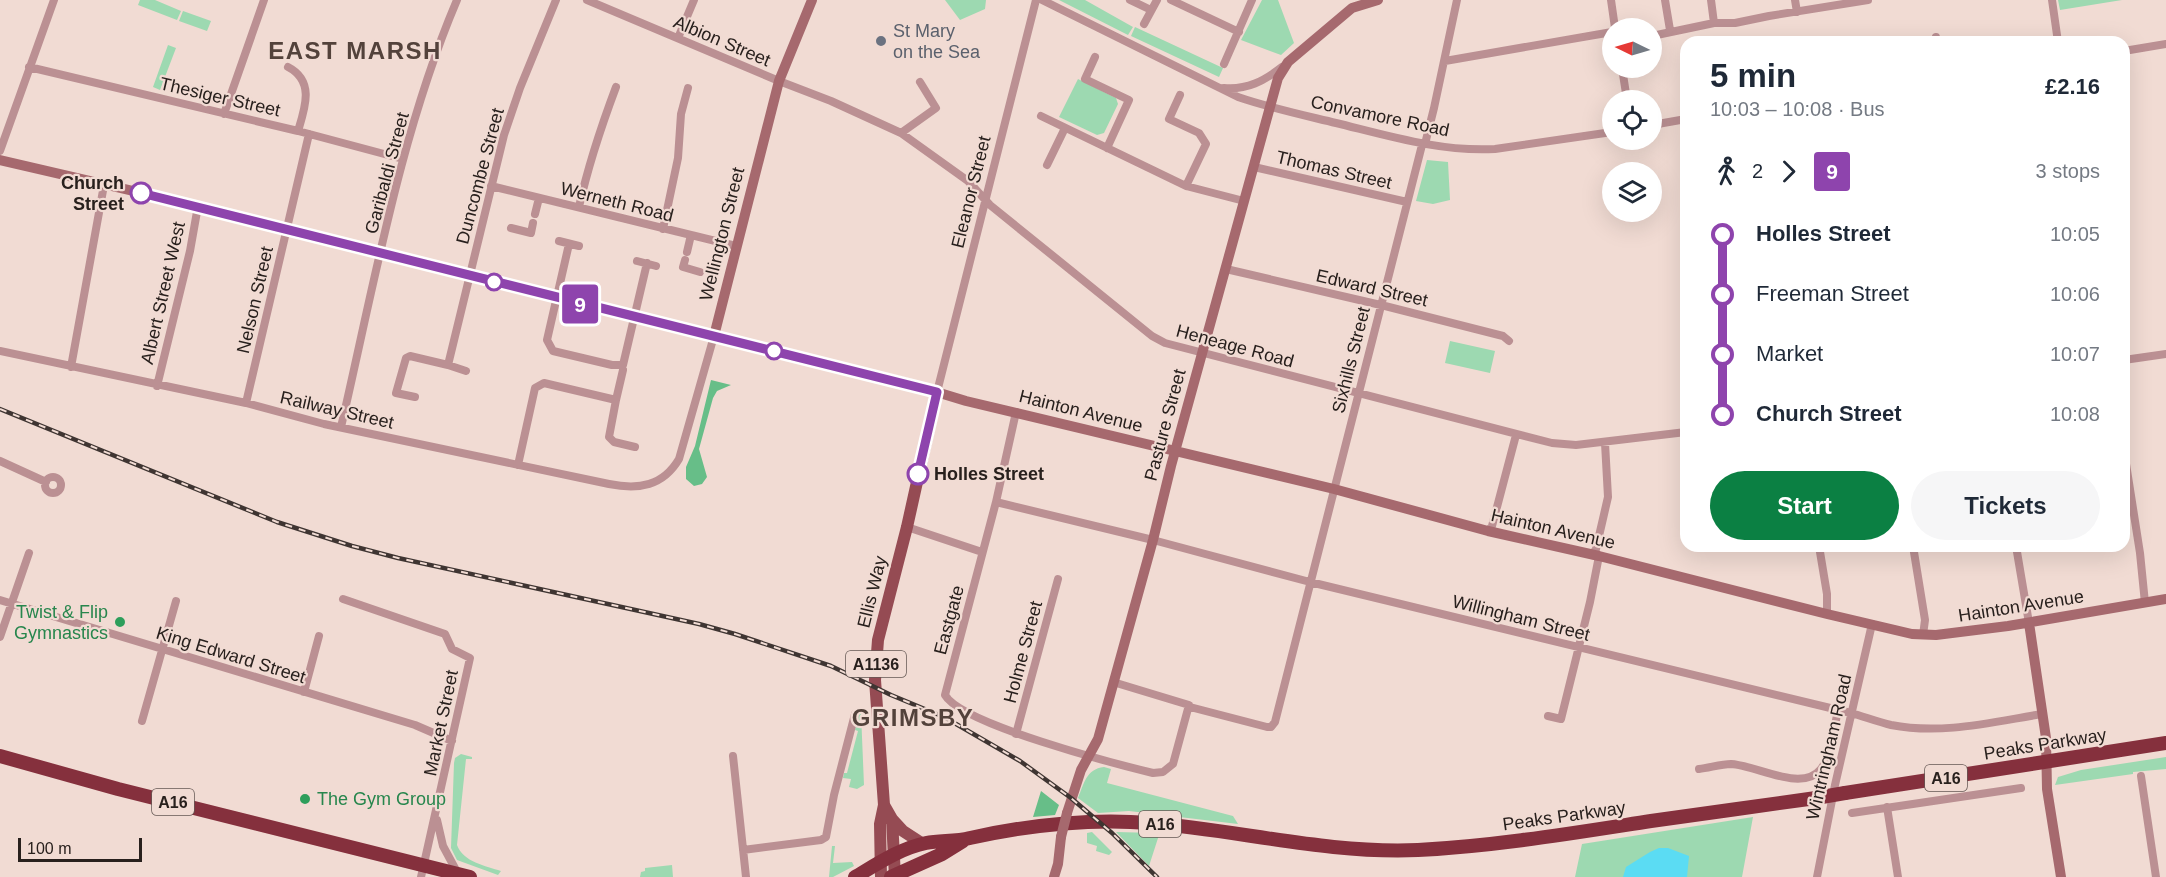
<!DOCTYPE html>
<html lang="en">
<head>
<meta charset="utf-8">
<style>
  :root { --surface:#fff; --page:#f6f6f7; --text:#1f2937; --muted:#747a83; --accent:#0b8043 }
  body { margin:0; font-family:Helvetica,sans-serif; background:var(--page); color:var(--text); height:100vh; display:flex; flex-direction:column; font-size:22px; white-space:nowrap }
  * { box-sizing:border-box; margin:0 }
  p { font-size:20px; color:var(--muted) }
  .icon { flex:none; width:33px; height:33px; fill:none; stroke:currentColor; stroke-width:2; stroke-linecap:round; stroke-linejoin:round }
  .map { position:relative; flex:1; overflow:hidden }
  .side { position:absolute; left:1680px; top:36px; width:450px; height:516px; display:flex; flex-direction:column; background:var(--surface); border-radius:18px; box-shadow:0 6px 24px #0002 }
  .side>* { flex:none }
  .badge { padding:0 12px; border-radius:4px; font-size:21px; line-height:39px }
  .needle { width:39px; rotate:275deg }
  .controls { position:absolute; left:1602px; top:18px; display:grid; gap:12px }
  .controls a { display:grid; place-items:center; width:60px; height:60px; border-radius:50%; background:var(--surface); box-shadow:0 6px 24px #0002; font-size:30px }
  .scale { position:absolute; left:18px; bottom:15px; width:124px; box-sizing:border-box; padding-left:6px; border:3px solid #28201d; border-top:0; font-size:16px; line-height:21px; white-space:nowrap; color:#28201d; -webkit-text-stroke:4px #f1dbd3; paint-order:stroke }
  .map>.badge { position:absolute; translate:-50% -50%; box-shadow:0 0 0 3px #fff }
  .legs { display:flex; align-items:center; gap:9px; height:66px; padding:0 30px; font-size:20px }
  .legs p { margin-inline-start:auto }
  .headline { display:flex; align-items:center; justify-content:space-between; height:102px; padding:0 30px }
  h1 { font-size:33px; font-weight:700; line-height:45px }
  .primary-button { display:flex; gap:12px; margin-top:auto; padding:12px 30px }
  .primary-button a { flex:1; height:69px; border-radius:36px; background:var(--accent); color:#fff; font-size:24px; font-weight:700; line-height:69px; text-align:center }
  .primary-button a+a { background:var(--page); color:var(--text) }
  ul { padding:0 30px; list-style:none }
  li { display:flex; align-items:center; gap:21px; height:60px; font-size:22px }
  li i { display:grid; place-items:center; width:9px; height:100%; margin:0 8px; background:currentColor }
  li i::after { content:''; width:15px; height:15px; margin:-8px; border:4px solid; border-radius:50%; background:var(--surface) }
  li p { margin-inline-start:auto }
  li:first-child i { background:linear-gradient(#0000 50%,currentColor 0) }
  li:last-child i { background:linear-gradient(currentColor 50%,#0000 0) }
  .map>svg:first-child { display:block }
</style>
</head>
<body>
<div class="map">
<svg width="2166" height="877" viewBox="0 0 2166 877">
  <rect width="100%" height="100%" fill="#f1dbd3"/>
  <path fill="#9dd9b1" d="M140 0H155L181 11 177 20 138 5Z
    M945 0H986L985 9 960 20Z
    M1059 0H1085L1133 27 1128 35Z
    M1262 0H1278L1294 43 1281 55 1241 40Z
    M2058 0H2122L2060 10Z
    M183 11 211 21 207 31 179 21Z
    M1135 27 1223 68 1219 77 1131 36Z
    M168 45 176 48 160 90 153 87Z
    M1078 79 1116 98 1118 104 1104 133 1097 135 1059 117Z
    M1427 160 1448 162 1450 200 1433 204 1416 201Z
    M1450 341 1495 351 1490 373 1445 363Z
    M859 713H861L864 785 857 789 849 787 851 779 843 778 844 773H847L858 731 855 730Z
    M461 754 472 757V759H466L457 845C463 862 486 866 501 871L498 875 457 860 451 848 454 763 455 758Z
    M2166 757V769L2133 772V774L2055 785 2058 777 2081 770Z
    M1104 767 1111 769 1107 783 1233 816 1238 824 1129 811 1098 813 1078 798C1084 784 1086 769 1104 767Z
    M1753 817 1742 877H1575L1582 844Z
    M1092 832 1112 852 1109 855 1096 851 1097 846 1087 843V833Z
    M1116 832 1156 833 1159 835 1149 866Z
    M832 846H835L833 863 852 862 854 866 833 877H829Z
    M672 865 673 877H640L641 872 645 871V868Z"/>
  <path fill="#67be88" d="M711 380 731 385 717 391 713 398 699 449 707 477 702 484 694 486 686 479V467L695 446Z
    M1041 791 1059 805 1055 815 1033 817Z"/>
  <path fill="#5bdcf3" d="M1659 848H1668L1689 856 1687 877H1623L1626 867 1650 852Z"/>
  <g fill="none" stroke-linecap="round" stroke-linejoin="round">
    <path stroke="#bb9093" stroke-width="8" d="M587 0 779 81 831 101 901 133 968 181 990 205 1152 336 1165 343 1552 443 1576 445 1686 432
      M1042 0 1238 97C1270 108 1303 115 1336 123 1389 136 1441 152 1495 149L1612 132
      M1130 0 1151 10
      M1171 0 1239 32
      M1611 0 1615 28
      M1665 0 1670 30
      M1711 0 1714 23
      M1795 0 1797 12
      M2052 0 2058 42
      M1144 24 1157 0
      M1652 36 1714 23H1735L1769 16 1868 0
      M1936 37 1937 42
      M678 38 694 0
      M2124 51 2166 44
      M1095 57 1085 79 1129 100 1107 148
      M1445 61 1612 32
      M1224 64 1252 0
      M29 67 298 131 403 159
      M288 67C315 81 305 108 298 131
      M1622 68 1627 100
      M1224 88C1247 90 1264 81 1282 67
      M1180 95 1169 119 1199 133 1206 144 1186 186
      M224 114 264 0
      M1041 116 1186 186 1244 201
      M1652 125 1686 119
      M901 133 936 108 920 82
      M0 151 54 0
      M1047 165 1065 128
      M1254 167 1407 202
      M491 186 736 246
      M579 207C588 166 601 127 616 87
      M535 214 539 198
      M511 228 531 233 533 223
      M663 229 678 158 681 114 688 88
      M559 241 579 246
      M569 244 547 340 553 351 612 365H623L647 263
      M687 252 691 235
      M685 260 683 267 700 272
      M637 261 656 266
      M1226 269 1385 306 1503 336 1509 341
      M0 351 246 403 324 424 609 484C639 490 663 486 679 459L714 336
      M2124 360 2166 354
      M448 365 504 135 520 88 556 0
      M71 367 104 185
      M157 386 190 251 198 206
      M937 392 1036 0
      M415 397 396 393 406 358 410 356 448 365 466 371
      M616 400 623 370
      M246 403 309 134
      M1016 412 996 502 945 695C961 724 1116 764 1153 773L1163 772 1173 764 1189 705 1113 682
      M341 427C374 285 400 134 457 0
      M2124 451 2140 553 2145 603
      M0 461 46 482
      M518 465 535 388 544 383 616 400 609 437 614 442 635 447
      M45 485a8 8 0 1 1 16 0a8 8 0 1 1-16 0Z
      M996 502 1153 540 1310 582 1851 713C1865 717 1878 722 1891 725 1942 735 1992 722 2042 714
      M907 527 982 552
      M1488 531 1492 526 1516 435
      M1819 546 1827 594V614
      M1913 546 1925 620 1923 635
      M2016 546 2029 623
      M1592 555 1596 549 1608 497 1605 443
      M343 599 445 634 452 649 470 658 421 877
      M0 600 415 725 452 741
      M0 637 29 553
      M304 692 319 636
      M1190 707 1267 727H1271L1275 722 1422 145 1426 140 1434 108 1457 0
      M1548 716 1561 719 1590 602 1599 556
      M142 721 176 601
      M1016 734 1058 579
      M733 756 746 877
      M1699 769C1709 768 1721 764 1731 764 1756 765 1802 793 1821 769 1832 754 1834 728 1838 710
      M2141 776 2156 877
      M1887 807 1898 877
      M1852 813 2021 788
      M437 820 443 846 457 872
      M743 850 821 840 826 837 834 795 855 714
      M1817 877 1835 785 1872 624"/>
    <path stroke="#a6696e" stroke-width="10" d="M0 160 198 206 469 276 907 383 966 401 1334 489 1488 531 1599 556 1827 614 1912 634 1936 635 2008 626 2166 599
      M714 336 779 81 812 0
      M2029 623 2046 738 2047 789 2061 877
      M1067 813 1081 770 1098 739 1153 540 1171 466 1278 78 1288 62 1352 8 1378 0
      M1054 877 1058 864 1061 837"/>
    <path stroke="#954b53" stroke-width="12" d="M884 805 892 819 895 877
      M892 819 903 831 923 844
      M881 877 880 824 884 805 875 680 878 640 907 527 937 392"/>
    <path stroke="#85303d" stroke-width="14" d="M0 756 118 789 470 877
      M1845 793 2166 743
      M855 877C877 864 901 848 926 843 940 840 955 842 970 838 1029 825 1089 818 1150 823 1239 830 1327 854 1418 850 1496 846 1573 833 1651 821 1706 813 1761 806 1816 798
      M891 877 942 854 963 841"/>
    <g stroke="#3f3532" stroke-width="4.5">
      <path id="rail" d="M0 409 277 522 352 546 398 558 699 624 735 634 831 666 891 695 944 717 1020 761 1071 798 1112 833 1157 877"/>
    </g>
    <use href="#rail" stroke="#f1dbd3" stroke-width="2" stroke-dasharray="7" stroke-linecap="butt"/>
    <path stroke="#a6696e" stroke-width="10" d="M1061 837 1067 813"/>
    <path stroke="#85303d" stroke-width="14" d="M1816 798 1845 793"/>
  </g>
  <g fill="none" stroke-linecap="round" stroke-linejoin="round">
    <g stroke="#fff" stroke-width="14">
      <path id="line-1" d="M141 193 937 392 918 474"/>
    </g>
    <use href="#line-1" stroke="#8e44ad" stroke-width="9"/>
  </g>
  <circle fill="#6b7280" stroke="#f1dbd3" stroke-width="2" cx="881" cy="41" r="6"/>
  <g fill="#fff" stroke="#8e44ad" stroke-width="3">
    <circle cx="141" cy="193" r="10"/>
    <circle cx="494" cy="282" r="8"/>
    <circle cx="774" cy="351" r="8"/>
    <circle cx="918" cy="474" r="10"/>
  </g>
  <g fill="#2e9e5b" stroke="#f1dbd3" stroke-width="2">
    <circle cx="120" cy="622" r="6"/>
    <circle cx="305" cy="799" r="6"/>
  </g>
  <g text-anchor="middle" stroke-width="4.5" stroke-linejoin="round" paint-order="stroke">
    <g fill="#f1dbd3" stroke="#645854" stroke-width="1.5">
      <rect x="846" y="651" width="60" height="26" rx="4.5"/>
      <rect x="1925" y="765" width="42" height="26" rx="4.5"/>
      <rect x="152" y="789" width="42" height="26" rx="4.5"/>
      <rect x="1139" y="811" width="42" height="26" rx="4.5"/>
    </g>
    <g font-size="16" font-weight="bold" fill="#28201d">
      <text x="876" y="670">A1136</text>
      <text x="1946" y="784">A16</text>
      <text x="173" y="808">A16</text>
      <text x="1160" y="830">A16</text>
    </g>
    <g font-size="18" fill="#5b616d" stroke="#f1dbd3" text-anchor="start">
      <text x="893" y="37">St Mary<tspan x="893" dy="21">on the Sea</tspan></text>
    </g>
    <g font-size="18" fill="#28201d" stroke="#f1dbd3">
      <text transform="translate(722 41) rotate(23)" y="6">Albion Street</text>
      <text transform="translate(220 97) rotate(13)" y="6">Thesiger Street</text>
      <text transform="translate(1380 116) rotate(12)" y="6">Convamore Road</text>
      <text transform="translate(1334 170) rotate(13)" y="6">Thomas Street</text>
      <text transform="translate(387 173) rotate(-75)" y="6">Garibaldi Street</text>
      <text transform="translate(480 176) rotate(-75)" y="6">Duncombe Street</text>
      <text transform="translate(971 192) rotate(-76)" y="6">Eleanor Street</text>
      <text transform="translate(617 202) rotate(14)" y="6">Werneth Road</text>
      <text transform="translate(722 234) rotate(-76)" y="6">Wellington Street</text>
      <text transform="translate(1372 288) rotate(13)" y="6">Edward Street</text>
      <text transform="translate(163 293) rotate(-77)" y="6">Albert Street West</text>
      <text transform="translate(255 300) rotate(-77)" y="6">Nelson Street</text>
      <text transform="translate(1235 346) rotate(15)" y="6">Heneage Road</text>
      <text transform="translate(1351 360) rotate(-76)" y="6">Sixhills Street</text>
      <text transform="translate(337 410) rotate(13)" y="6">Railway Street</text>
      <text transform="translate(1081 411) rotate(14)" y="6">Hainton Avenue</text>
      <text transform="translate(1165 425) rotate(-75)" y="6">Pasture Street</text>
      <text transform="translate(1553 529) rotate(13)" y="6">Hainton Avenue</text>
      <text transform="translate(872 592) rotate(-76)" y="6">Ellis Way</text>
      <text transform="translate(2021 606) rotate(-9)" y="6">Hainton Avenue</text>
      <text transform="translate(1521 618) rotate(14)" y="6">Willingham Street</text>
      <text transform="translate(949 620) rotate(-75)" y="6">Eastgate</text>
      <text transform="translate(1023 652) rotate(-75)" y="6">Holme Street</text>
      <text transform="translate(231 655) rotate(17)" y="6">King Edward Street</text>
      <text transform="translate(441 723) rotate(-78)" y="6">Market Street</text>
      <text transform="translate(2045 744) rotate(-9)" y="6">Peaks Parkway</text>
      <text transform="translate(1829 747) rotate(-77)" y="6">Wintringham Road</text>
      <text transform="translate(1564 816) rotate(-8)" y="6">Peaks Parkway</text>
    </g>
    <g font-size="18" font-weight="bold" fill="#28201d" stroke="#f1dbd3" text-anchor="end">
      <text x="124" y="189">Church<tspan x="124" dy="21">Street</tspan></text>
      <text x="934" y="480" text-anchor="start">Holles Street</text>
    </g>
    <g font-size="18" fill="#27864d" stroke="#f1dbd3" text-anchor="end">
      <text x="108" y="618">Twist &amp; Flip<tspan x="108" dy="21">Gymnastics</tspan></text>
      <text x="317" y="805" text-anchor="start">The Gym Group</text>
    </g>
    <g font-size="24" font-weight="bold" letter-spacing="1.5" fill="#53423b" stroke="#f1dbd3">
      <text x="355" y="59">EAST MARSH</text>
      <text x="913" y="726">GRIMSBY</text>
    </g>
  </g>
</svg>
<div class="controls">
<a><svg class="needle" viewBox="-14 -14 28 28"><path d="M0-13l5 13h-10z" fill="#e53935"/><path d="M0 13l5-13h-10z" fill="#747a83"/></svg></a>
<a><svg class="icon" aria-label="locate" viewBox="0 0 24 24"><circle cx="12" cy="12" r="6"/><path d="M12 2v4M12 18v4M2 12h4M18 12h4"/></svg></a>
<a><svg class="icon" aria-label="layers" viewBox="0 0 24 24"><path d="M12 4l9 5-9 5-9-5zM3 14l9 5 9-5"/></svg></a>
</div>
<div class="scale">100 m</div>
<b class="badge" style="left:580px;top:304px;background:#8e44ad;color:#fff">9</b>
<section class="side">
<div class="headline"><div><h1>5 min</h1><p>10:03 – 10:08 · Bus</p></div><b>£2.16</b></div>
<div class="legs"><svg class="icon" aria-label="walk" viewBox="0 0 24 24"><circle cx="13" cy="4" r="2"/><path d="M13 8l-2 6 4 7M11 14l-3 7M7 12l3-4h3l4 4"/></svg>2<svg class="icon" aria-label="forward" viewBox="0 0 24 24"><path d="M9 5l7 7-7 7"/></svg><b class="badge" style="background:#8e44ad;color:#fff">9</b><p>3 stops</p></div>
<ul>
<li><i style="color:#8e44ad"></i><b>Holles Street</b><p>10:05</p></li>
<li><i style="color:#8e44ad"></i><span>Freeman Street</span><p>10:06</p></li>
<li><i style="color:#8e44ad"></i><span>Market</span><p>10:07</p></li>
<li><i style="color:#8e44ad"></i><b>Church Street</b><p>10:08</p></li>
</ul>
<div class="primary-button"><a>Start</a><a>Tickets</a></div>
</section>
</div>
</body>
</html>
